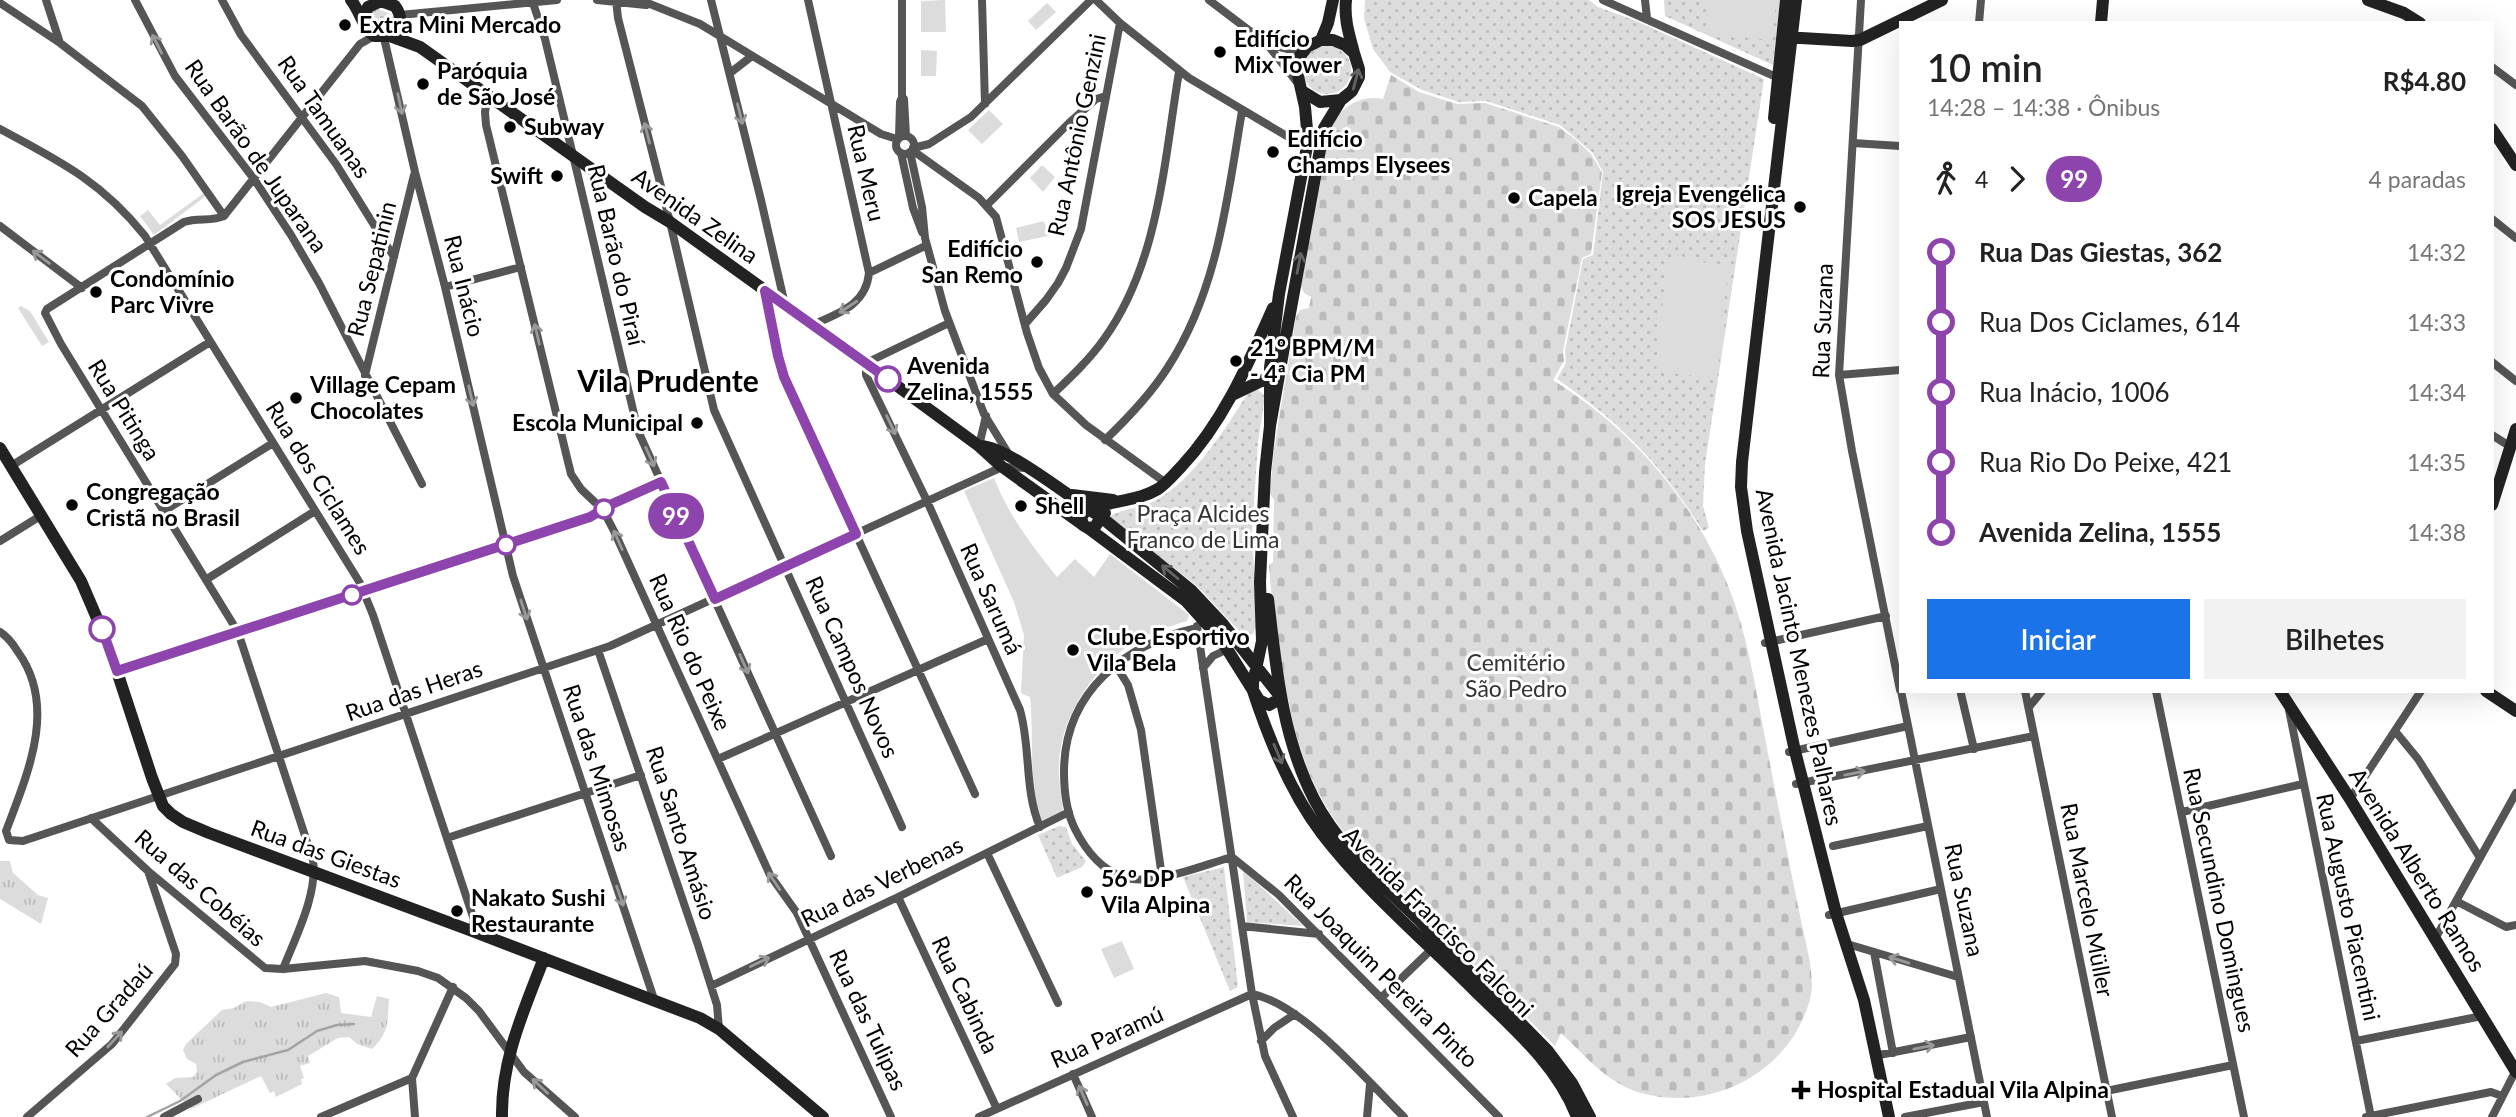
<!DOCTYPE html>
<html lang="pt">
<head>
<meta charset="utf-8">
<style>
  :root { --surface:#fff; --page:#f2f2f2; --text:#222; --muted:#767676; --accent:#1a73e8 }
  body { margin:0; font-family:Lato,sans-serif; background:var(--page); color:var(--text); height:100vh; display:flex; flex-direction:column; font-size:26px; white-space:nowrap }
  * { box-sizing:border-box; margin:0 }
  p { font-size:23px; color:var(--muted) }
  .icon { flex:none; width:38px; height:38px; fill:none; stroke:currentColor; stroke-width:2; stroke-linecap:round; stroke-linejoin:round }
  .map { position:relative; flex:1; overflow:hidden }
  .drawer { position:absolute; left:1899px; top:21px; width:595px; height:672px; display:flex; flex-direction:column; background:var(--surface); border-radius:0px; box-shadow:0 7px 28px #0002 }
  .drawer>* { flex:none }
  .badge { padding:0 14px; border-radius:23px; font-size:24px; line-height:46px }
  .map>.badge { position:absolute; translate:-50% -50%; box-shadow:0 0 0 4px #fff }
  .legs { display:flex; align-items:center; gap:10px; height:77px; padding:0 28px; font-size:23px }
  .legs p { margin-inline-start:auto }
  .summary { display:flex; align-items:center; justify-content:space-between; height:119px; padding:0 28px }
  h1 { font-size:38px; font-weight:600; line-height:52px }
  .primary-button { display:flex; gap:14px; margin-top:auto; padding:14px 28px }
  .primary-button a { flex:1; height:80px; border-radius:0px; background:var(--accent); color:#fff; font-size:28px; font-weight:600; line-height:80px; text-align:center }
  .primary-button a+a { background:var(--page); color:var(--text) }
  ul { padding:0 28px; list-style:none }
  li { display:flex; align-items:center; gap:24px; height:70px; font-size:26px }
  li i { display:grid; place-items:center; width:10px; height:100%; margin:0 9px; background:currentColor }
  li i::after { content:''; width:18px; height:18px; margin:-9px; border:5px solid; border-radius:50%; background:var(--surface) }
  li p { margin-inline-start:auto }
  li:first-child i { background:linear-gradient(#0000 50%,currentColor 0) }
  li:last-child i { background:linear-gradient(currentColor 50%,#0000 0) }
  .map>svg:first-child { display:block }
</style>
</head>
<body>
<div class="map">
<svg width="2516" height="1117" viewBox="0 0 2516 1117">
  <defs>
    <pattern id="grass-tufts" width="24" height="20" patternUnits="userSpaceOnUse" patternTransform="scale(1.75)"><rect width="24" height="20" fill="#dcdcdc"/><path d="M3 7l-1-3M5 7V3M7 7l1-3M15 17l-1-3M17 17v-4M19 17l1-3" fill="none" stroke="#bbb"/></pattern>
    <pattern id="cemetery-stones" width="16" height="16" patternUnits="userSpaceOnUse" patternTransform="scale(1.75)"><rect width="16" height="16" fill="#dcdcdc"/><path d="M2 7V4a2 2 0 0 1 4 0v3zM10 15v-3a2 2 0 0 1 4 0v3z" fill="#bbb"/></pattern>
    <pattern id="park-dots" width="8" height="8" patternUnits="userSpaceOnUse" patternTransform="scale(1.75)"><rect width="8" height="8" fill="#dcdcdc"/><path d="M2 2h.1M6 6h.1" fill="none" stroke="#bbb" stroke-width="1.8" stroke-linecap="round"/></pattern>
  </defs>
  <rect width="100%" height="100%" fill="#fff"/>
  <path fill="url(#grass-tufts)" d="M0 861H10L13 873 38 895 48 898 41 924 0 899Z
    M326 993 339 997 341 1013 371 1017 377 996 389 999C387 1022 390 1032 372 1049L357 1044 349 1037 338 1038 308 1056 310 1063 300 1066 304 1078 301 1079 302 1084 276 1097 274 1091 270 1093 261 1076 191 1109 166 1084 175 1078 193 1077 197 1072 196 1064 187 1059 183 1050 186 1044 222 1010 234 1008 246 1001 260 1002 271 1007Z"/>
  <path fill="url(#cemetery-stones)" d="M1391 75 1419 92 1457 104 1485 103 1559 127 1575 139 1591 154 1602 172 1591 254 1582 258 1563 351 1564 361 1553 380C1631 429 1695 501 1729 588 1747 634 1755 684 1764 733 1779 809 1793 886 1810 962 1811 973 1813 984 1811 995 1793 1073 1707 1117 1632 1090 1603 1078 1583 1054 1561 1033L1555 1046 1346 835C1305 783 1293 731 1282 666 1276 632 1271 599 1269 565L1273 562 1274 500 1270 494 1273 455 1296 317 1300 310 1309 308 1311 297 1304 293 1301 286 1329 127C1341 108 1359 94 1383 99Z"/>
  <path fill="url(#park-dots)" d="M1365 0H1589L1598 7 1634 20 1764 79 1705 464 1703 506 1709 528 1703 531C1661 464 1622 424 1557 379L1566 363 1565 351 1583 259 1593 255 1603 172 1593 153 1560 125 1486 101 1459 102 1422 90 1390 72 1373 49 1364 18Z
    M1664 0H1780L1773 65 1665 16Z
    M376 8 394 16 395 22 391 29 384 32 376 26 370 14Z
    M1303 70a24 24 0 1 1 48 0a24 24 0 1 1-48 0Z
    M1256 388 1265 396 1258 442 1252 533 1257 624 1253 634 1244 636 1196 585 1111 520 1110 516C1124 508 1144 508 1160 498 1199 473 1226 427 1250 390Z
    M1059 826 1066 827 1072 844 1086 861 1082 867 1057 878 1038 835Z
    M1224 867 1238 987 1230 991 1183 877Z
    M1243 870 1303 926 1247 922Z"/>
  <path fill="#dcdcdc" d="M945 0 946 32H921V1Z
    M1709 0H1776L1772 40 1706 34Z
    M1047 3 1056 12 1036 30 1028 21Z
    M921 50 937 51 936 76H921Z
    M989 110 1003 124 982 144 968 130Z
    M1042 165 1055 177 1043 192 1030 178Z
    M204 193 206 196 154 235 140 216 148 210 160 225Z
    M1044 221 1048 236 1019 242 1016 228Z
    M1667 258 1728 265 1717 378 1656 372Z
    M21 306 30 311 49 342 42 346 18 308Z
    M994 478C1009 516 1032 546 1057 577L1075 559 1094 577 1110 554 1189 615 1187 621C1171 626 1156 630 1141 638 1095 663 1056 720 1059 774 1059 786 1062 799 1063 811L1042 821C1028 798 1034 727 1030 697L1022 694 1021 691 1024 635 1014 602 964 491Z
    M1122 941 1134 969 1114 978 1101 949Z"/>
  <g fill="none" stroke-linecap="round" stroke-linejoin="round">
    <path stroke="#a3a3a3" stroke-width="2.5" d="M147 1117 180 1101 216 1075 243 1062 288 1050 317 1031 337 1025 354 1024"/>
    <path stroke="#555" stroke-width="8" d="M46 0 60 43
      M135 0 175 76 254 179 291 235 319 283 422 484
      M222 0 241 35 336 164 394 257
      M597 0 646 5
      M616 0 618 18 670 222 714 410 902 827
      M640 0 700 24 881 134 897 139
      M711 0 761 200 785 305
      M808 0 869 273C866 305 839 313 812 325
      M982 0 985 104
      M1096 0 1120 23 1189 78 1307 148
      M1209 0 1267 44 1296 81
      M1603 0 1781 79
      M1645 0 1647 18
      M1861 0 1839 375 1852 451 1900 690
      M0 3 60 43 142 106 182 156 224 216
      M533 3 545 39 577 172 638 431 831 856
      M400 15 557 0
      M1979 23 1981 0
      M384 38 415 172 445 287 513 576 655 1002
      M1270 45 1292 50 1305 47
      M2492 67 2516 85
      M730 73 752 56
      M488 94 485 112 486 125 571 474 581 489 603 510 614 531 770 875 797 913 891 1117
      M904 99 906 136
      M0 129C60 161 102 182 145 236L360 583 373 615 474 920 472 931
      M896 145a9 9 0 1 1 18 0a9 9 0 1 1-18 0Z
      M899 137 900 102 902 97V0
      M1853 143 1900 146
      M913 148 929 144 971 117 1091 0
      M912 150 979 198 996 217 1027 333 1039 368 1053 394 1086 425 1166 483
      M910 152 922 207 925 238 945 311 984 414 1008 453
      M901 153 913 208 922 232
      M987 205 1069 123 1096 99 1106 96
      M224 216C212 222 197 217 184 222L47 309 45 313 61 344 238 632 313 860C318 894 295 938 283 969
      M224 216 360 44 374 36
      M2492 219 2516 238
      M0 226 82 288
      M869 273 927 245
      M445 287 521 267
      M765 291 778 356 784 377 975 794
      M949 323 866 363V375L927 501 1020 710C1031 748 1024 790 1040 827
      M1025 324 1046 300 1058 283 1066 268 1081 229 1120 23
      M2492 362 2516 381
      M365 375 414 175
      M1839 375 1900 370
      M1053 394C1071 377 1090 359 1104 339 1159 263 1164 161 1179 72
      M2492 435 2511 447
      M1105 440C1128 418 1151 394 1168 367 1218 290 1227 199 1242 111
      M979 446 986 416
      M11 466 210 342
      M164 511 273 443
      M0 541 42 515
      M207 579 315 511
      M1197 626 1252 994 1265 1056 1293 1117
      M1197 628C1125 644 1064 692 1064 772 1064 792 1066 811 1075 829 1085 849 1100 869 1123 877 1152 887 1203 865 1232 857L1279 895 1499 1117
      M0 632C8 637 13 644 18 652 58 707 27 775 6 831L9 840 23 841 610 646 1002 467 1026 468
      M1765 643 1886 616
      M598 650 698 945 717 1005 719 1029
      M1115 664 1128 685 1141 730 1162 877
      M1203 668 1213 656 1228 649
      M117 672 590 517 612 504 661 482
      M1901 691 1987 1117
      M2025 691 2112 1117
      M2156 691 2244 1117
      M1961 694 1974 749
      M2029 707 2042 691
      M2289 710 2371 1117
      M2395 731 2418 759 2480 858
      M1789 752 1908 726
      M718 759 988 639
      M1796 784 2034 736
      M2350 799 2421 691
      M2182 812 2303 784
      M91 818 148 871 265 968 283 969 365 961 418 971 438 978 466 998 479 1011 524 1072 575 1117
      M447 838 641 775
      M1833 846 1928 826
      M987 853 1058 1003
      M898 897 997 1109
      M2456 901 2506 927 2516 925
      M1829 915 1941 889
      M1242 926 1319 934
      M2435 939 2516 793
      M1844 943 1958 977
      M1874 952 1893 1053
      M711 986 898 897 1069 812
      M1252 994C1303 1004 1366 1080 1404 1117
      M1382 997 1435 946
      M1261 1041 1274 1028 1295 1014
      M2356 1041 2482 1016
      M1874 1056 1971 1037
      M1073 1074 1092 1117
      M2106 1091 2233 1065
      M27 1117 112 1044 175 964 176 954 148 871
      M164 1117 198 1099
      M321 1117 412 1078
      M415 1117 412 1078 453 987
      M979 1117 1252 994
      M1367 1117 1370 1084
      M1905 1117 1984 1102
      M2366 1117 2491 1092 2502 1096
      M2492 1117 2516 1070"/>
    <path stroke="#222" stroke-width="12" d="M351 0C360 11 363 28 374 36H390C402 28 403 17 395 6L381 1 368 7 363 20
      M1346 0C1344 19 1349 34 1354 53
      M1796 0 1742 462 1741 487 1747 531 1795 751 1836 913 1864 1000 1889 1117
      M2368 0 2404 13 2420 23
      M2101 23 2103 0
      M390 36 420 47 645 207 670 222 866 363 979 446 1001 466 1083 525
      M1784 37 1852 41 1860 40 1942 0
      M1321 40 1328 23 1333 0
      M1302 91 1320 102 1341 100
      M1774 118 1786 0
      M2492 129 2516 165
      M1234 394 1274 375
      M1270 426V368L1279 294 1308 141 1305 107 1296 67 1297 60 1307 47 1321 40H1333L1345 45 1354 53 1359 69V77L1352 91 1341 100 1324 128 1289 319 1270 426 1265 472 1260 582 1262 641 1253 683V691C1269 740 1291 793 1322 834 1365 890 1424 940 1474 990 1513 1028 1557 1065 1577 1117
      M979 446C1001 443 1069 496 1090 510L1101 517 1095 527 1088 528 1083 525 1081 517 1086 511C1094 509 1103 505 1112 503 1128 499 1143 498 1158 489 1167 483 1174 474 1181 467 1224 421 1248 364 1273 308
      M0 448 81 581 108 644 152 778 163 806 171 814 183 822 209 833 472 931 700 1018 719 1029 823 1117
      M1072 495 1113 500
      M2492 505 2516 429
      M1105 513 1101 517 1192 591 1222 623 1279 695
      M1088 528 1186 601 1222 641 1259 700 1269 705 1281 698
      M1268 599C1276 667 1282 737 1314 799 1338 846 1381 883 1418 919 1461 963 1505 1007 1548 1051L1572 1083 1590 1117
      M2280 691 2350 799 2516 1072
      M2486 691 2516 711
      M502 1117C501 1060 524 1010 544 958"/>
  </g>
  <defs><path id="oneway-shaft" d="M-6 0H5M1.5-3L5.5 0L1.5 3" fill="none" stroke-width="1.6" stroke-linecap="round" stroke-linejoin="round" transform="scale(1.75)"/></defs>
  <g stroke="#999">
    <use href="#oneway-shaft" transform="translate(157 44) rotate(-117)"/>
    <use href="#oneway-shaft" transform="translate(400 104) rotate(78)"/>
    <use href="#oneway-shaft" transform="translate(740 114) rotate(76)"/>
    <use href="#oneway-shaft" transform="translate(647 133) rotate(-104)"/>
    <use href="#oneway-shaft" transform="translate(41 257) rotate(-143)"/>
    <use href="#oneway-shaft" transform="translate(848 307) rotate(147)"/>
    <use href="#oneway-shaft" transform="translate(537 334) rotate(-103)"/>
    <use href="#oneway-shaft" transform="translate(471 396) rotate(77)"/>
    <use href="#oneway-shaft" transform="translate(891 425) rotate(65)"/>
    <use href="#oneway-shaft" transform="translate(650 457) rotate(66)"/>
    <use href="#oneway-shaft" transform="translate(618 540) rotate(-114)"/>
    <use href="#oneway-shaft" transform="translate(524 610) rotate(72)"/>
    <use href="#oneway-shaft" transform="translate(744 664) rotate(66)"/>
    <use href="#oneway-shaft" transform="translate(1855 773) rotate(-11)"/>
    <use href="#oneway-shaft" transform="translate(774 881) rotate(-124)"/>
    <use href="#oneway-shaft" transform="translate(620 896) rotate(71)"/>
    <use href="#oneway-shaft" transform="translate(1899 960) rotate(-163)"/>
    <use href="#oneway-shaft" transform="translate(760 962) rotate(-26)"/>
    <use href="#oneway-shaft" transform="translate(115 1039) rotate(-47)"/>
    <use href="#oneway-shaft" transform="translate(1924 1047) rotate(-11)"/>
    <use href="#oneway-shaft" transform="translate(540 1086) rotate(-137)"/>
    <use href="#oneway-shaft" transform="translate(1083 1095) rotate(-114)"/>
  </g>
  <g stroke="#646464">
    <use href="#oneway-shaft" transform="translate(1356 79) rotate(-75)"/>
    <use href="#oneway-shaft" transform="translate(1299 263) rotate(-79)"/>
    <use href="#oneway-shaft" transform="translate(1170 572) rotate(-140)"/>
    <use href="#oneway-shaft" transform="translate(1278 754) rotate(67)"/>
  </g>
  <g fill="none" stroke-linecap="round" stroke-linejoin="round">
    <g stroke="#fff" stroke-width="16">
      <path id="line-1" d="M102 629 117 671 590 517 612 504 661 482 715 599 856 534 784 377 778 356 765 291 888 379"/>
    </g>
    <use href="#line-1" stroke="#8e44ad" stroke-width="10"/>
  </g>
  <g fill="#000" stroke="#fff" stroke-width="2.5">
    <circle cx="345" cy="25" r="7"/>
    <circle cx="1220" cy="52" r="7"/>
    <circle cx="423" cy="84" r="7"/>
    <circle cx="510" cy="127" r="7"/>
    <circle cx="1273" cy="152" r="7"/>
    <circle cx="557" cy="176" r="7"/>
    <circle cx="1514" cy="198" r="7"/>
    <circle cx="1800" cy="207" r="7"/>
    <circle cx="1037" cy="262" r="7"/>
    <circle cx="96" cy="292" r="7"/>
    <circle cx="1236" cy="361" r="7"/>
    <circle cx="296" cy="398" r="7"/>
    <circle cx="697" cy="423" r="7"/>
    <circle cx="72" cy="505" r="7"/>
    <circle cx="1021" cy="506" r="7"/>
    <circle cx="1073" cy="650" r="7"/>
    <circle cx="1087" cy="892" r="7"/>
    <circle cx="457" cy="911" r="7"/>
    <path d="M1797.5 1079.5h7v7h7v7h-7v7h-7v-7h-7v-7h7z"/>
  </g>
  <g fill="#fff" stroke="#8e44ad" stroke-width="3.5">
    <circle cx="888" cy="379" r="12"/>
    <circle cx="604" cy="509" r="9"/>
    <circle cx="506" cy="545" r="9"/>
    <circle cx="352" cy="595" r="9"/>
    <circle cx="102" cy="629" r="12"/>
  </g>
  <g text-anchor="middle" stroke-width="6" stroke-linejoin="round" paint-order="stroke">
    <g font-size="23" font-weight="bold" fill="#000" stroke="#fff" text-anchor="start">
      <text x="359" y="33">Extra Mini Mercado</text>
      <text x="1234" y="47">Edifício<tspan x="1234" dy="26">Mix Tower</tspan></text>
      <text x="437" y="79">Paróquia<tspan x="437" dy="26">de São José</tspan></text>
      <text x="524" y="135">Subway</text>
      <text x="1287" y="147">Edifício<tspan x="1287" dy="26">Champs Elysees</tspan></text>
      <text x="543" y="184" text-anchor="end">Swift</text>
      <text x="1786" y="202" text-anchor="end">Igreja Evengélica<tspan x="1786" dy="26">SOS JESUS</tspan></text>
      <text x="1528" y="206">Capela</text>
      <text x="1023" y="257" text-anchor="end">Edifício<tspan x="1023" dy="26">San Remo</tspan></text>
      <text x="110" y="287">Condomínio<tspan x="110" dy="26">Parc Vivre</tspan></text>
      <text x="1250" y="356">21º BPM/M<tspan x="1250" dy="26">- 4ª Cia PM</tspan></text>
      <text x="310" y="393">Village Cepam<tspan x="310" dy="26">Chocolates</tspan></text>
      <text x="683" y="431" text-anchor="end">Escola Municipal</text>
      <text x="86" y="500">Congregação<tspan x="86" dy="26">Cristã no Brasil</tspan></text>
      <text x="1035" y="514">Shell</text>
      <text x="1087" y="645">Clube Esportivo<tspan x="1087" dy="26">Vila Bela</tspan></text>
      <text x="1101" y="887">56º DP<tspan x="1101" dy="26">Vila Alpina</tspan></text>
      <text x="471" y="906">Nakato Sushi<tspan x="471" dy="26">Restaurante</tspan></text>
      <text x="1817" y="1098">Hospital Estadual Vila Alpina</text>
    </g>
    <g font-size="23" fill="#000" stroke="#fff">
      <text transform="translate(324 117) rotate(55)" y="8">Rua Tamuanas</text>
      <text transform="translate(1077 135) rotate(-78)" y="8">Rua Antônio Genzini</text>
      <text transform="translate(256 156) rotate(55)" y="8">Rua Barão de Juparana</text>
      <text transform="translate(866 173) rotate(77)" y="8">Rua Meru</text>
      <text transform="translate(695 216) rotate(35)" y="8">Avenida Zelina</text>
      <text transform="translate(616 255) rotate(77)" y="8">Rua Barão do Piraí</text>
      <text transform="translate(372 269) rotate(-76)" y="8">Rua Sepatinin</text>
      <text transform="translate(464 286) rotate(76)" y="8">Rua Inácio</text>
      <text transform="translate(1823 321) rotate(-88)" y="8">Rua Suzana</text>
      <text transform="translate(124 410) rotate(58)" y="8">Rua Pitinga</text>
      <text transform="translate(318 478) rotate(58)" y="8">Rua dos Ciclames</text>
      <text transform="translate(991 599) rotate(66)" y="8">Rua Sarumá</text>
      <text transform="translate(690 652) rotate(66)" y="8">Rua Rio do Peixe</text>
      <text transform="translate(1799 657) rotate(78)" y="8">Avenida Jacinto Menezes Palhares</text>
      <text transform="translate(852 667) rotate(66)" y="8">Rua Campos Novos</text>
      <text transform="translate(414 691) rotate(-19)" y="8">Rua das Heras</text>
      <text transform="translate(597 768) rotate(72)" y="8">Rua das Mimosas</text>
      <text transform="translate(681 833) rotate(72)" y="8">Rua Santo Amásio</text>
      <text transform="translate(326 854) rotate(20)" y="8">Rua das Giestas</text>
      <text transform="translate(2417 870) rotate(58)" y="8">Avenida Alberto Ramos</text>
      <text transform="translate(882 882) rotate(-26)" y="8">Rua das Verbenas</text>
      <text transform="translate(200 888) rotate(41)" y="8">Rua das Cobéias</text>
      <text transform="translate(1964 900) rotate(78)" y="8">Rua Suzana</text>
      <text transform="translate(2087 900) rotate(79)" y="8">Rua Marcelo Müller</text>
      <text transform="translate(2219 900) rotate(78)" y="8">Rua Secundino Domingues</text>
      <text transform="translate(2348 907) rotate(78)" y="8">Rua Augusto Piacentini</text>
      <text transform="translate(1438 922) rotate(45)" y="8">Avenida Francisco Falconi</text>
      <text transform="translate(1381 971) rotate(45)" y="8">Rua Joaquim Pereira Pinto</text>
      <text transform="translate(965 995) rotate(65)" y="8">Rua Cabinda</text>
      <text transform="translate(109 1010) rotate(-48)" y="8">Rua Gradaú</text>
      <text transform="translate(868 1020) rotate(65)" y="8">Rua das Tulipas</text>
      <text transform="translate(1107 1037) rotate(-24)" y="8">Rua Paramú</text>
    </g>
    <g font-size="23" font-weight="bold" fill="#000" stroke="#fff" text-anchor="start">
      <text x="907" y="374">Avenida<tspan x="907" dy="26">Zelina, 1555</tspan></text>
    </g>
    <g font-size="23" fill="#333" stroke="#fff">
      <text x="1203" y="522">Praça Alcides<tspan x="1203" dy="26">Franco de Lima</tspan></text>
      <text x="1516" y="671">Cemitério<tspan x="1516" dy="26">São Pedro</tspan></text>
    </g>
    <g font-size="30" font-weight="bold" fill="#000" stroke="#fff">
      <text x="668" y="392">Vila Prudente</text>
    </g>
  </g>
</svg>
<b class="badge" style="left:676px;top:516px;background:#8e44ad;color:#fff">99</b>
<section class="drawer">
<div class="summary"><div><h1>10 min</h1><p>14:28 – 14:38 · Ônibus</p></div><b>R$4.80</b></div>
<div class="legs"><svg class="icon" aria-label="walk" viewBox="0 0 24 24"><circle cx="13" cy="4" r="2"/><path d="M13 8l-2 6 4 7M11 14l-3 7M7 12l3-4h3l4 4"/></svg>4<svg class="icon" aria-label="forward" viewBox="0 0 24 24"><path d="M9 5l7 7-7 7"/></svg><b class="badge" style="background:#8e44ad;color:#fff">99</b><p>4 paradas</p></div>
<ul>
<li><i style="color:#8e44ad"></i><b>Rua Das Giestas, 362</b><p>14:32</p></li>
<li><i style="color:#8e44ad"></i><span>Rua Dos Ciclames, 614</span><p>14:33</p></li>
<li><i style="color:#8e44ad"></i><span>Rua Inácio, 1006</span><p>14:34</p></li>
<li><i style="color:#8e44ad"></i><span>Rua Rio Do Peixe, 421</span><p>14:35</p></li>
<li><i style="color:#8e44ad"></i><b>Avenida Zelina, 1555</b><p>14:38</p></li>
</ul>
<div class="primary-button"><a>Iniciar</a><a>Bilhetes</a></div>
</section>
</div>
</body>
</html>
